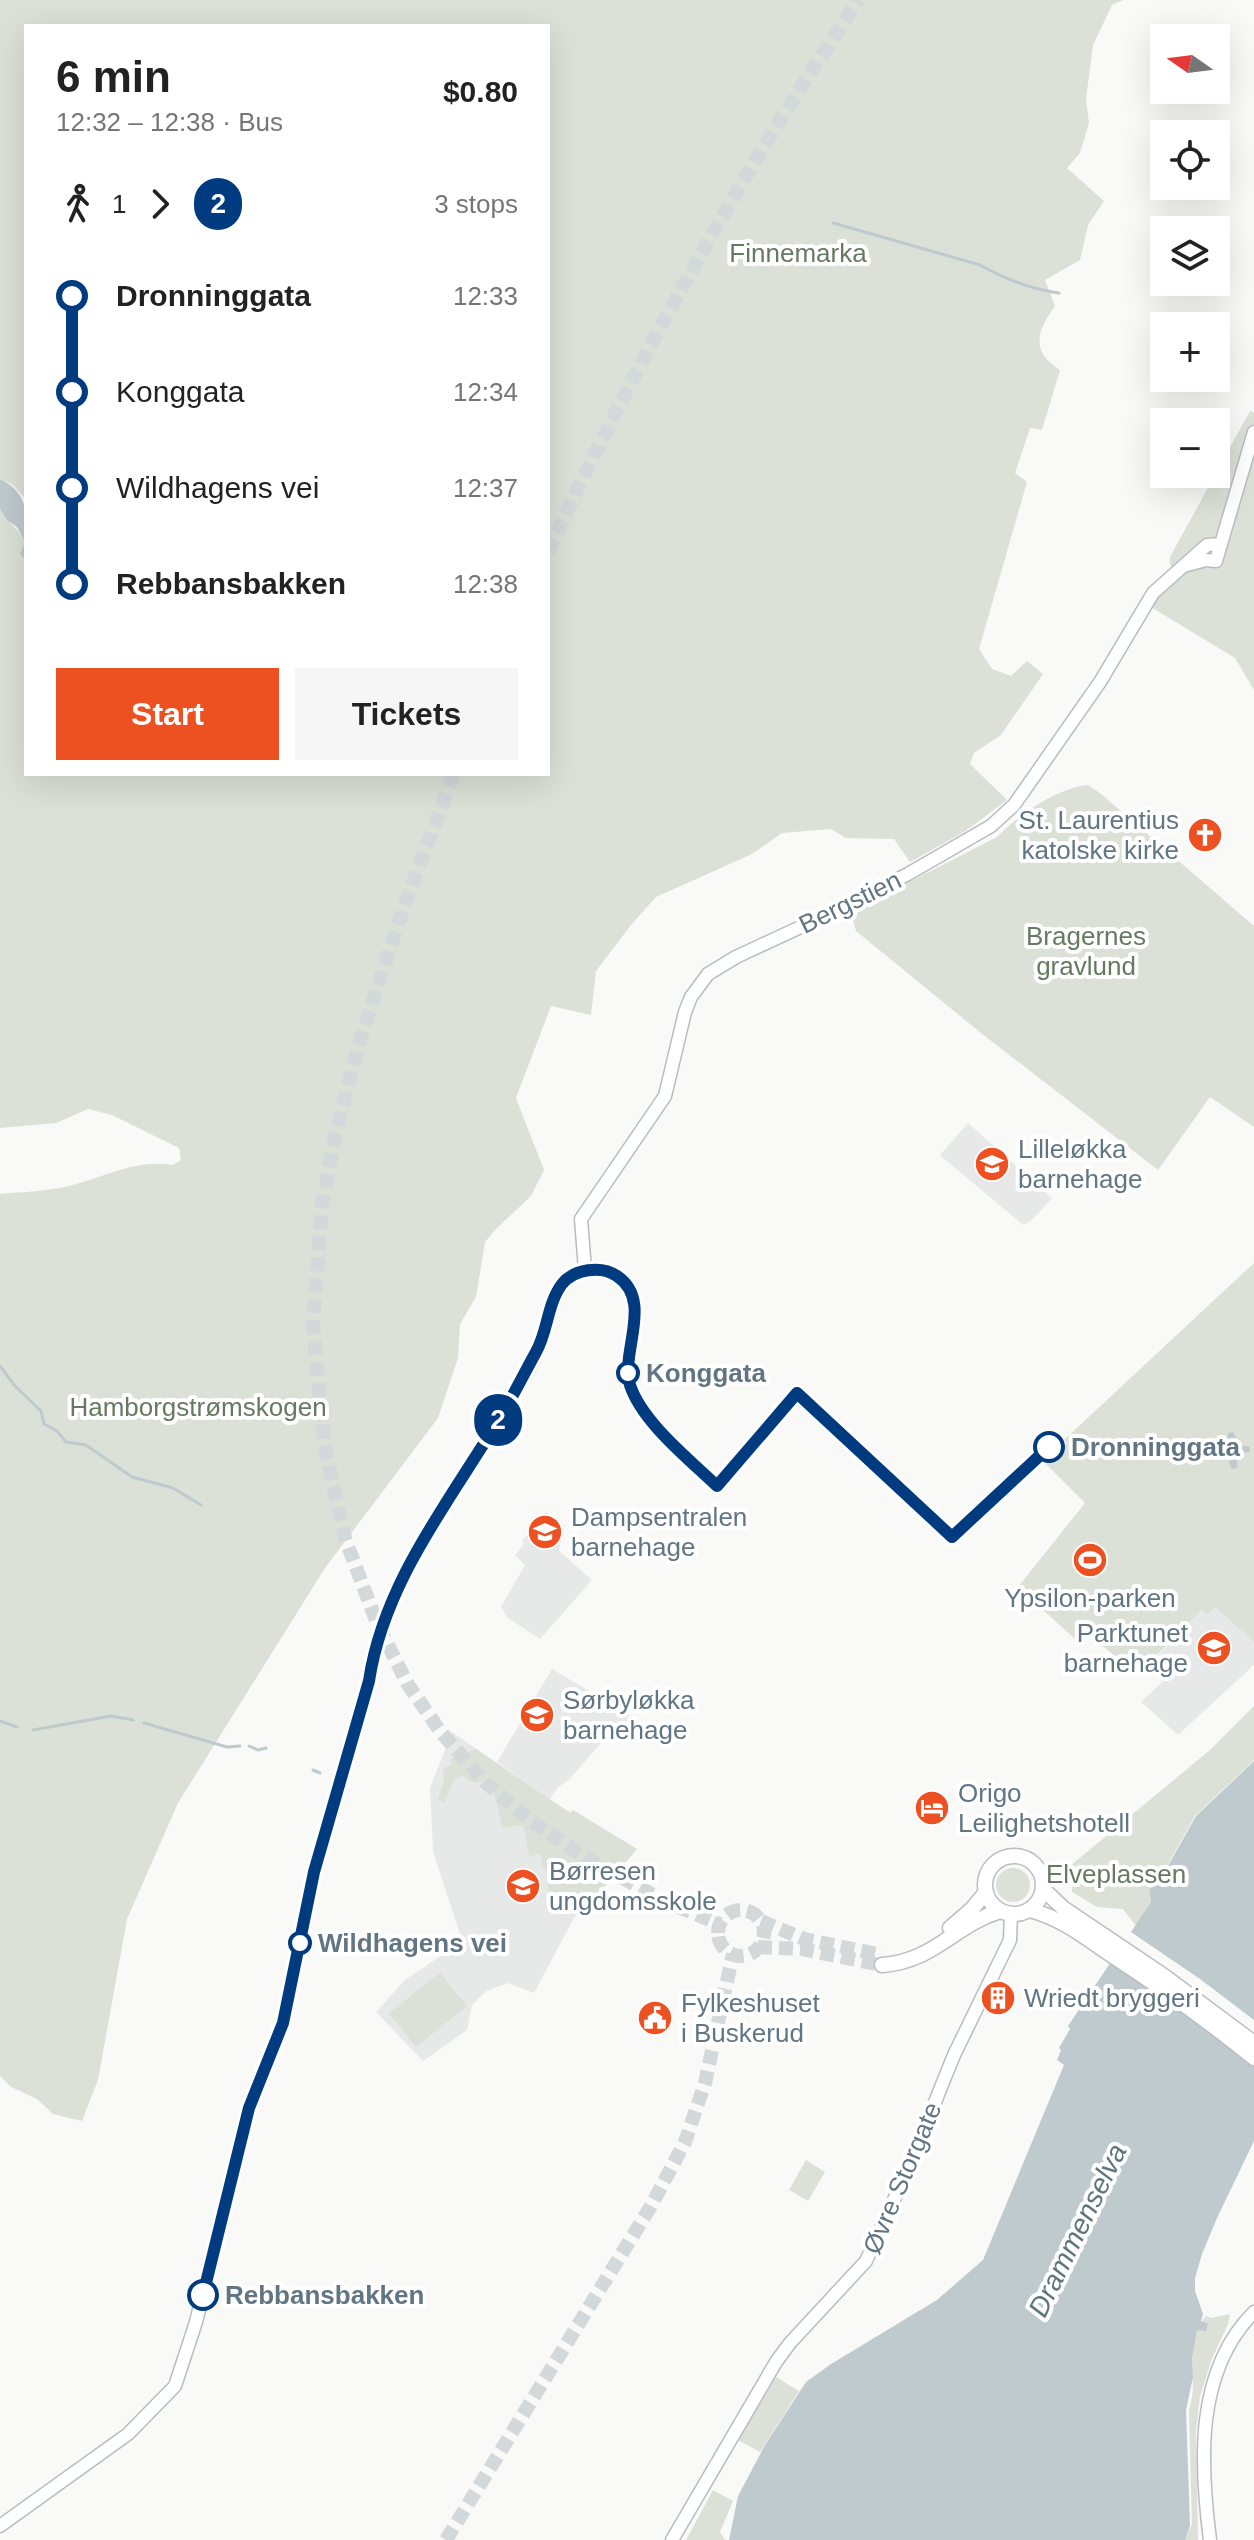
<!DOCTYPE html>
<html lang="en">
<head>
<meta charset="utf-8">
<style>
  :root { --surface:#fff; --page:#f6f6f6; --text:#222; --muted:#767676; --accent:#ed5122 }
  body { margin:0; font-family:Helvetica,sans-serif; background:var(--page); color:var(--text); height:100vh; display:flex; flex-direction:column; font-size:30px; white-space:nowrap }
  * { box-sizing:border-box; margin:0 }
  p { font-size:26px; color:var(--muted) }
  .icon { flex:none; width:44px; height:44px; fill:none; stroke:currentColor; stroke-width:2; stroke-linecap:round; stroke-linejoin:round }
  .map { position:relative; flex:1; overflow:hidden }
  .drawer { position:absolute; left:24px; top:24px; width:526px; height:752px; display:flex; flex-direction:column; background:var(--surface); border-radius:0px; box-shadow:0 8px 32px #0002 }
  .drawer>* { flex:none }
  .badge { padding:0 16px; border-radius:26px; font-size:28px; line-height:52px }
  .needle { width:52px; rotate:284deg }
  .tools { position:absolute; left:1150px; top:24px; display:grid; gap:16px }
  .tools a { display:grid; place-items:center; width:80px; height:80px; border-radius:0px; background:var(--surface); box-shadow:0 8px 32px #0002; font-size:40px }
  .map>.badge { position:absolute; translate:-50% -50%; box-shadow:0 0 0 4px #fff }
  .legs { display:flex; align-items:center; gap:12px; height:88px; padding:0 32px; font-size:26px }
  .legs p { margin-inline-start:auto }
  .summary { display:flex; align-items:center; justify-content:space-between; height:136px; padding:0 32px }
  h1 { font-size:44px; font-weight:800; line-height:60px }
  .primary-button { display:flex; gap:16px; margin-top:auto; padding:16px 32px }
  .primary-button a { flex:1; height:92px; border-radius:0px; background:var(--accent); color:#fff; font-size:32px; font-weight:800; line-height:92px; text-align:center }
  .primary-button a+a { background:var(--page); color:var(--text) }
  ul { padding:0 32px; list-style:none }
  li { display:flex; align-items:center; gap:28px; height:96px; font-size:30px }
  li i { display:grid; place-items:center; width:12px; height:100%; margin:0 10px; background:currentColor }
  li i::after { content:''; width:20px; height:20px; margin:-10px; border:6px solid; border-radius:50%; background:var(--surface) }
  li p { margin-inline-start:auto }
  li:first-child i { background:linear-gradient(#0000 50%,currentColor 0) }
  li:last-child i { background:linear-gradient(currentColor 50%,#0000 0) }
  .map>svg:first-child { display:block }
</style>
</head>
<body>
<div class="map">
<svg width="1254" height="2540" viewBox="0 0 1254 2540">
  <rect width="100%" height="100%" fill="#f9f9f7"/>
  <path fill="#e7e8e8" d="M968 1123 1052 1198 1031 1221 1023 1225 940 1155Z
    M546 1512 564 1527 559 1551 592 1580 540 1639 508 1618 501 1607 525 1565 515 1555 524 1544 522 1541Z
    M1215 1607 1254 1642V1665L1178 1735 1141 1702 1162 1682 1151 1663 1202 1610Z
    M552 1669 631 1716 620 1731 611 1728 598 1736 601 1743 568 1781 558 1787 550 1799 630 1853 574 1918 534 1993 508 1983 486 1991 472 2005 467 2030 423 2061 376 2012 405 1980 442 1955 440 1947 461 1937 433 1852 430 1788 452 1732 543 1795 497 1762Z"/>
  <path fill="#dbe1d7" d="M0 0H1123L1112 5 1093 45 1086 99 1089 123 1080 153 1067 168 1104 201 1088 225 1080 260 1045 280 1055 306C1037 331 1030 351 1060 370L1042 430 1030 428 1015 473 1027 482 979 649 992 669 1011 676 1027 661 1043 674 1001 735 974 753 970 764 1007 800 964 832 910 862 894 839 846 838 831 829 782 833 752 854 656 897 631 925 596 971 591 1015 551 1006 516 1098 544 1170 531 1196 495 1230 485 1242 476 1297 460 1324 458 1358 438 1418 325 1568 178 1803 127 1919 98 2080 82 2121 53 2114 37 2099 11 2087 0 2076V1194C23 1192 47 1191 69 1186 106 1177 134 1159 173 1165L181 1160 179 1148 112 1115 88 1109 56 1123 0 1128V509C8 522 18 529 26 543V774H548V26H26V507L23 496 12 484 0 479Z
    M1250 411 1254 412V690L1235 658 1146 604 1174 573 1170 564V557Z
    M1088 785 1100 793 1254 926V1127L1210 1097 1158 1170 981 1033 856 931 851 912 997 837C1018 815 1057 788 1088 785Z
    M1254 1263V1642L1215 1607 1207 1615 1202 1610 1150 1662 1140 1663 1133 1670 1087 1634 1079 1635 1075 1639 1018 1587 1085 1503 1046 1464 1067 1443 1064 1440Z
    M1254 1706V1760L1195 1816 1163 1873 1153 1887 1149 1888 1151 1902 1136 1926 1123 1909 1097 1907 1072 1892V1875L1070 1866 1210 1750Z
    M476 1749 570 1813 573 1810 637 1849 583 1912 579 1898 566 1892 549 1895 547 1870 543 1868 540 1854 529 1856 524 1828 521 1825 504 1828 502 1826 491 1780 475 1783 462 1776 454 1780 444 1803 438 1799 444 1781 443 1770 452 1764 451 1759Z
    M996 1885a17 17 0 1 1 34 0a17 17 0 1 1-34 0Z
    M440 1973 467 2006 416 2047 389 2013Z
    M806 2160 825 2172 808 2201 789 2190Z
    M1230 2314 1228 2324 1211 2361 1200 2397 1196 2432 1198 2540H1185L1192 2524 1189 2412 1193 2391 1192 2359 1197 2329 1206 2316 1211 2318Z
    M776 2377 799 2391 760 2452 738 2440Z
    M713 2490 733 2501 720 2532 725 2540H686Z"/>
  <path fill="#becace" d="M0 479C34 495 26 524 26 557L24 558 20 554 25 542 17 527 7 520 0 509Z
    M1233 1432 1236 1437 1235 1442 1240 1446H1249L1250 1452 1241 1453 1237 1459V1468L1232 1469 1229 1463 1230 1459 1225 1454 1215 1455V1449L1219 1447 1224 1448 1228 1443V1433Z
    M1254 1761V2141L1217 2218 1202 2254 1195 2278V2291L1203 2314 1201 2321 1208 2324 1206 2331 1197 2330 1192 2359 1193 2377 1186 2410 1190 2526 1185 2540H729L738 2496 765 2445 806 2382 831 2364 937 2300 983 2260 1064 2065 1057 2060 1061 2050 1059 2048 1070 2029 1068 2026 1151 1902 1149 1889 1153 1887 1164 1873 1196 1816Z"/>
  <path fill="#f9f9f7" d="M1128 1930 1200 1979 1254 2020V2066L1212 2032 1109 1959Z"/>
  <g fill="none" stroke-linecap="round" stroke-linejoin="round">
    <path stroke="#becace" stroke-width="3" d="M833 223 980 265C1005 279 1030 289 1059 293
      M0 1366 15 1386 41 1411 44 1424 57 1431 66 1442 86 1445 132 1477 173 1488 201 1505
      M0 1721 17 1727
      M144 1723 227 1747 240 1746
      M33 1730 111 1716 133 1720
      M249 1746 258 1750 266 1748
      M313 1770 320 1773"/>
    <path stroke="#d3d8da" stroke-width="14" stroke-dasharray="14 7" stroke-linecap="butt" d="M548 552C613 410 688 272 769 138 797 91 829 46 858 0
      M454 774 405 903 358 1047 336 1132 322 1206 313 1323 324 1444 345 1538 377 1623 407 1683 440 1731 485 1782 532 1822 590 1860 664 1901 720 1924
      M718 1933a23 23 0 1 1 46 0a23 23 0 1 1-46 0Z
      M761 1921 804 1939 882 1955
      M758 1947 802 1949 876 1964
      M446 2540 651 2206 685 2142 705 2083 733 1954"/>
    <g stroke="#b6bdc1" stroke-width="15">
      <path id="secondary" d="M1187 565 1206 560 1216 561 1254 432
        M0 2526 128 2434 175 2386 196 2322 249 2108 283 2023 314 1872 369 1681C385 1578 455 1497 505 1409 517 1389 532 1367 540 1345 548 1326 550 1305 561 1287 566 1278 576 1274 585 1270L581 1219 665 1096 685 1012 691 997 708 974 736 957 835 911 908 874 991 826 1014 805 1100 682 1153 593 1207 545 1221 544
        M672 2540 776 2362 790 2343 866 2261 908 2169 954 2055 1010 1940 1011 1914
        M1210 2540C1200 2463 1195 2371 1254 2312"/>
    </g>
    <g stroke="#babec2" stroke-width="17">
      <path id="primary" d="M985 1885a29 29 0 1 1 58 0a29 29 0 1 1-58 0Z
        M1043 1889 1063 1908 1164 1976 1254 2043
        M1030 1910C1060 1918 1082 1935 1107 1952 1158 1985 1207 2020 1254 2058
        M950 1928 972 1909 986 1892
        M882 1965C935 1961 954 1925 1000 1911"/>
    </g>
    <use href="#secondary" stroke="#fff" stroke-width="12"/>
    <use href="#primary" stroke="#fff" stroke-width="14"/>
  </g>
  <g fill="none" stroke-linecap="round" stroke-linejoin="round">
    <g stroke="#fff" stroke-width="18">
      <path id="line-1" d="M203 2295 249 2108 283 2023 314 1872 369 1681C384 1580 453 1497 504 1411 515 1392 525 1372 536 1352 548 1331 547 1304 562 1284 574 1269 601 1265 617 1276 654 1301 620 1352 630 1385 642 1422 689 1459 717 1486L797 1393 952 1537 1049 1447"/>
    </g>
    <use href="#line-1" stroke="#003b80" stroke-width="12"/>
  </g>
  <defs>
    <g id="church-disc" transform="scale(1.8)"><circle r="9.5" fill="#ed5122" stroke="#fff"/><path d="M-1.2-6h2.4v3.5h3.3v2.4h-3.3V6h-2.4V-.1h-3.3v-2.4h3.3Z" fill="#fff"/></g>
    <g id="school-disc" transform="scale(1.8)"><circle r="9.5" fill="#ed5122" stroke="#fff"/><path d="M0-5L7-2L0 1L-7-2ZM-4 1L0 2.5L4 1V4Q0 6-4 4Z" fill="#fff"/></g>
    <g id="stadium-disc" transform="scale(1.8)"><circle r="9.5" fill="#ed5122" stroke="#fff"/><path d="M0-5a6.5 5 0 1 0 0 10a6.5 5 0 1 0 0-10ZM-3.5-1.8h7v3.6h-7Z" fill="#fff"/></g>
    <g id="hotel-disc" transform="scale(1.8)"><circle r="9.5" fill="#ed5122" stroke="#fff"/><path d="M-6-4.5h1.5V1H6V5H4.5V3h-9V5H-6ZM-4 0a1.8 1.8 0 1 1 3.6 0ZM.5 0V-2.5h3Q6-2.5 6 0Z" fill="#fff"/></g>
    <g id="building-disc" transform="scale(1.8)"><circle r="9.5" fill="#ed5122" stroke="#fff"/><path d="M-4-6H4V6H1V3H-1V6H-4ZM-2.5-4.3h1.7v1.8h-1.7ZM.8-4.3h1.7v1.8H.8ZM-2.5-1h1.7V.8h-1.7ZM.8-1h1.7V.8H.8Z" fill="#fff"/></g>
    <g id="civic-disc" transform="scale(1.8)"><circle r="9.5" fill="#ed5122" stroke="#fff"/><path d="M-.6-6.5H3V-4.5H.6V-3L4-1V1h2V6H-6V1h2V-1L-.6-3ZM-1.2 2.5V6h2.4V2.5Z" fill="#fff"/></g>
  </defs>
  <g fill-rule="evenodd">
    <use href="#church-disc" x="1205" y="835"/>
    <use href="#school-disc" x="992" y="1164"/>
    <use href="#school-disc" x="545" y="1532"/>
    <use href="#stadium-disc" x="1090" y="1560"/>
    <use href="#school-disc" x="1214" y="1648"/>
    <use href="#school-disc" x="537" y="1715"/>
    <use href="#hotel-disc" x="932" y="1808"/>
    <use href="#school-disc" x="523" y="1886"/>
    <use href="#building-disc" x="998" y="1998"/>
    <use href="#civic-disc" x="655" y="2018"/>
  </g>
  <g fill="#fff" stroke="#003b80" stroke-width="4">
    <circle cx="628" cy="1373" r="10"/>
    <circle cx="1049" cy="1447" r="14"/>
    <circle cx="300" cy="1943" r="10"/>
    <circle cx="203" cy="2295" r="14"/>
  </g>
  <g text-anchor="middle" stroke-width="8" stroke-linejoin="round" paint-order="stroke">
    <g font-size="26" fill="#667a62" stroke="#fff">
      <text x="798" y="262">Finnemarka</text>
      <text x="1086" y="945">Bragernes<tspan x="1086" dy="30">gravlund</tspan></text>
      <text x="198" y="1416">Hamborgstrømskogen</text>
      <text x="1116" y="1883">Elveplassen</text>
    </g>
    <g font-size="26" fill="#627583" stroke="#fff" text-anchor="start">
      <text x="1179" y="829" text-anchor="end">St. Laurentius<tspan x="1179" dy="30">katolske kirke</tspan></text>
      <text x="1018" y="1158">Lilleløkka<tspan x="1018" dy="30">barnehage</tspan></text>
      <text x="571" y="1526">Dampsentralen<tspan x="571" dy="30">barnehage</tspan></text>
      <text x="1090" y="1607" text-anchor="middle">Ypsilon-parken</text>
      <text x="1188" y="1642" text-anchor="end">Parktunet<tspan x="1188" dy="30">barnehage</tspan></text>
      <text x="563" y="1709">Sørbyløkka<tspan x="563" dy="30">barnehage</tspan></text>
      <text x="958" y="1802">Origo<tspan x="958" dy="30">Leilighetshotell</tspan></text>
      <text x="549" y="1880">Børresen<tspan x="549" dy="30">ungdomsskole</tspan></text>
      <text x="1024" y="2007">Wriedt bryggeri</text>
      <text x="681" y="2012">Fylkeshuset<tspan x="681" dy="30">i Buskerud</tspan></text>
    </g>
    <g font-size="26" fill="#627583" stroke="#fff">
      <text transform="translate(850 902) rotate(-26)" y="9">Bergstien</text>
      <text transform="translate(902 2178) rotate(-67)" y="9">Øvre Storgate</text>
    </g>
    <g font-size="26" font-weight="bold" fill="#627583" stroke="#fff" text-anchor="start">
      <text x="646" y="1382">Konggata</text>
      <text x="1071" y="1456">Dronninggata</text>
      <text x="318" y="1952">Wildhagens vei</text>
      <text x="225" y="2304">Rebbansbakken</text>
    </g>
    <g font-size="28" font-style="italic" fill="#5e757d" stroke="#fff">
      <text transform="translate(1077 2230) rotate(-64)" y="10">Drammenselva</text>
    </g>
  </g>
</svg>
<div class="tools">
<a><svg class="needle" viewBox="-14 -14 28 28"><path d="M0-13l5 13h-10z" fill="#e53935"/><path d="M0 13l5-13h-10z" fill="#767676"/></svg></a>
<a><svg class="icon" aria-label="locate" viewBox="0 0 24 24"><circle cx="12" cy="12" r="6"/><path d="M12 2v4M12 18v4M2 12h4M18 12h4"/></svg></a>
<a><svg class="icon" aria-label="layers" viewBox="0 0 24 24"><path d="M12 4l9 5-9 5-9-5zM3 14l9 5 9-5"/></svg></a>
<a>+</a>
<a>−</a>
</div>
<b class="badge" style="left:498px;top:1420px;background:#003b80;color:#fff">2</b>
<section class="drawer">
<div class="summary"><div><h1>6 min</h1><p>12:32 – 12:38 · Bus</p></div><b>$0.80</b></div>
<div class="legs"><svg class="icon" aria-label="walk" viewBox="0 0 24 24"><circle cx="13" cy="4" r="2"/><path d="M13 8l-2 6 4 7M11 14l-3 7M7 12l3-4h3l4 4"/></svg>1<svg class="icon" aria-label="forward" viewBox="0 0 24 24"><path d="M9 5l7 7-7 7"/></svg><b class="badge" style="background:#003b80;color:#fff">2</b><p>3 stops</p></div>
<ul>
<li><i style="color:#003b80"></i><b>Dronninggata</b><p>12:33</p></li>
<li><i style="color:#003b80"></i><span>Konggata</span><p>12:34</p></li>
<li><i style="color:#003b80"></i><span>Wildhagens vei</span><p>12:37</p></li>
<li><i style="color:#003b80"></i><b>Rebbansbakken</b><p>12:38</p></li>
</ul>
<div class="primary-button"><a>Start</a><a>Tickets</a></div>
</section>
</div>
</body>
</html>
